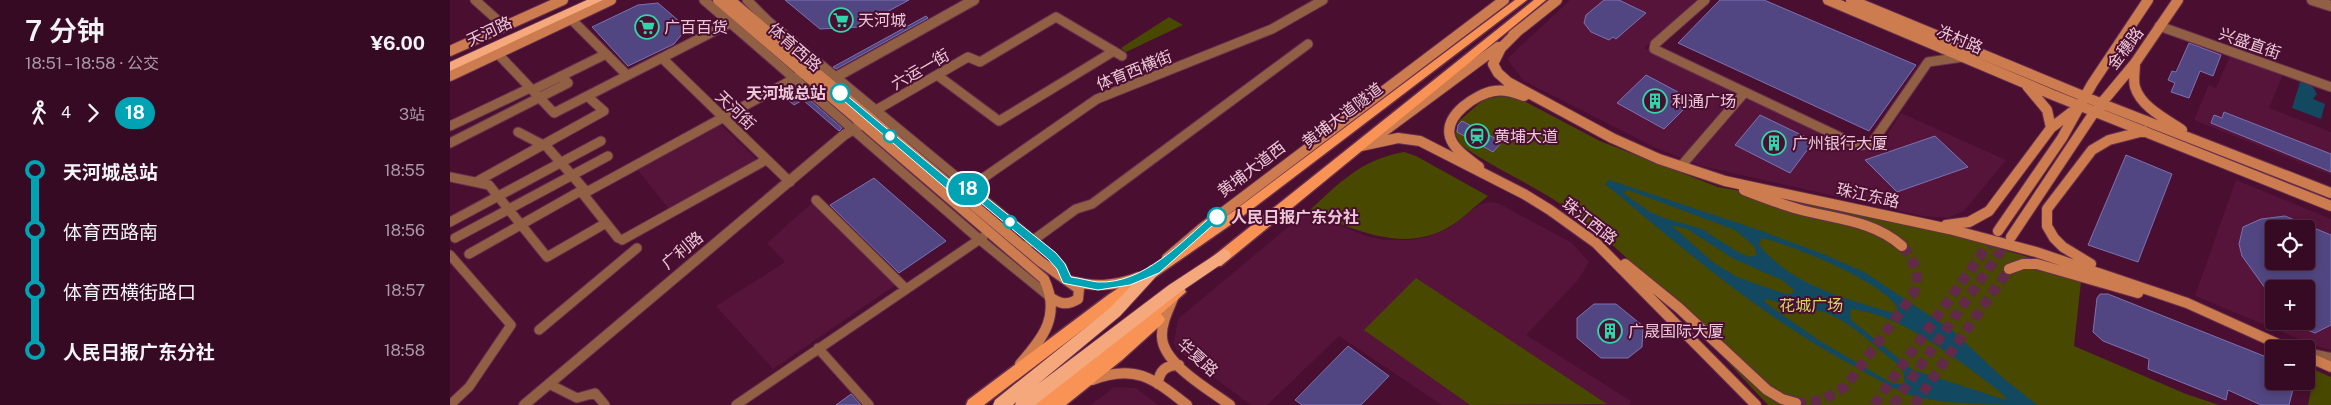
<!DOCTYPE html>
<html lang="zh">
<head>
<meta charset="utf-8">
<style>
  :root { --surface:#370a24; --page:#3e132c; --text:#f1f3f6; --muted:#aa9aa6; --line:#512b41 }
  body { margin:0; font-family:"Public Sans","Noto Sans SC",sans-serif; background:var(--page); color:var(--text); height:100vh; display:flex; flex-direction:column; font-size:19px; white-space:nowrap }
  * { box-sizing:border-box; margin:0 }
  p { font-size:16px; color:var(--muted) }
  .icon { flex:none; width:28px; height:28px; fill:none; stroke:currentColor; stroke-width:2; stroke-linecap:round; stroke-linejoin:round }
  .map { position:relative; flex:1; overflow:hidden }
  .sheet { display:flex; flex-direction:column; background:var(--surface); width:450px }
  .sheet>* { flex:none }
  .badge { padding:0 10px; border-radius:16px; font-size:18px; line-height:32px }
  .controls { position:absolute; left:1815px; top:220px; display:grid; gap:10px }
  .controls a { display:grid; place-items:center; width:50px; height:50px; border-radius:5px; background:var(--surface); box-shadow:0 2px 8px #0003,0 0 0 1px var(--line); font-size:25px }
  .map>.badge { position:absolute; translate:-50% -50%; box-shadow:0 0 0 2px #fff }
  .legs { display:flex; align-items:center; gap:8px; height:55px; padding:0 25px; font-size:16px }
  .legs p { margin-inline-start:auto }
  .head { display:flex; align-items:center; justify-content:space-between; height:85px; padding:0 25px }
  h1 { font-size:28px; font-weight:600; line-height:38px }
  ul { padding:0 25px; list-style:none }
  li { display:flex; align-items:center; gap:18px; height:60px; font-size:19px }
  li i { display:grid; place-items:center; width:8px; height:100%; margin:0 6px; background:currentColor }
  li i::after { content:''; width:12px; height:12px; margin:-6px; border:4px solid; border-radius:50%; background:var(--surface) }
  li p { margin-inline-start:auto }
  li:first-child i { background:linear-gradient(#0000 50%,currentColor 0) }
  li:last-child i { background:linear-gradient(currentColor 50%,#0000 0) }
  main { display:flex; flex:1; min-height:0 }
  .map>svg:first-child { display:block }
</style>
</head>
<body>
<main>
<section class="sheet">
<div class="head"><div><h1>7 分钟</h1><p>18:51 – 18:58 · 公交</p></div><b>¥6.00</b></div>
<div class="legs"><svg class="icon" aria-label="walk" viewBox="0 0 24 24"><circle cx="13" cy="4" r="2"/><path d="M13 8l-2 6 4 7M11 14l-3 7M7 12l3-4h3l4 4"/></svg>4<svg class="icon" aria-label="forward" viewBox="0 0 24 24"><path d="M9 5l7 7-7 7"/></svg><b class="badge" style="background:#00a3b4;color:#fff">18</b><p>3站</p></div>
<ul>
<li><i style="color:#00a3b4"></i><b>天河城总站</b><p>18:55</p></li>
<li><i style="color:#00a3b4"></i><span>体育西路南</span><p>18:56</p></li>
<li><i style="color:#00a3b4"></i><span>体育西横街路口</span><p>18:57</p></li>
<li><i style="color:#00a3b4"></i><b>人民日报广东分社</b><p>18:58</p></li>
</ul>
</section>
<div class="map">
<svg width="1881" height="405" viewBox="0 0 1881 405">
  <rect width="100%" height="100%" fill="#490e30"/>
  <path fill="#57143a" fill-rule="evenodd" d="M1120 0H1246L1194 48 1410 152 1429 147 1451 113 1556 160 1514 211 1498 218 1473 216 1252 166 1206 148 1074 81 1057 59Z
    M1780 56 1833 74 1819 108 1881 132V175L1744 120 1759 85 1766 88Z
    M271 125 307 160 221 212 188 170Z
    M1786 180 1881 219V350L1869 347 1745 296ZM1824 229H1856V261H1824ZM1824 289H1856V321H1824Z
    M1038 202 1048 203 1122 243 1139 262 1128 280 1076 335 1181 401 1179 405H992L889 336 817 405H801L727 350 724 343 728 319 856 212 919 237 934 240H961L978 237 999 228 1029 205Z
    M362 203 447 284 323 369 266 306 335 262 317 243Z
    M664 387 686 388 708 405H641Z"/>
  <path fill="#484801" d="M719 17 733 25 676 52 671 48Z
    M1050 96 1070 99 1150 141 1268 187 1360 203 1504 235 1632 273 1624 346 1736 394 1769 405H1318C1255 339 1195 267 1122 212 1087 186 1046 170 1011 145L1005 134 1009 121 1033 100Z
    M954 152 966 156 1038 196C1025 206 1013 219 999 227 953 254 903 229 859 211 889 183 912 159 954 152Z
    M966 278 1157 404 1020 405 914 330Z
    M1865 370 1881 377V405H1858Z"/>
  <path fill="#124960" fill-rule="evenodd" d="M1851 79 1863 87 1867 94 1863 99 1875 104 1871 119 1842 108Z
    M1159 180 1309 230 1373 254 1414 272 1503 331 1553 378 1587 405C1547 405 1498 405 1459 395 1442 388 1425 378 1409 369 1315 320 1236 251 1155 184ZM1178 190 1285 230 1304 246 1307 255 1299 257 1286 251 1252 229 1214 218 1200 212 1173 193ZM1221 225 1237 229 1284 259 1332 280 1344 290 1342 294H1335L1287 277 1264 263ZM1311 238C1338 243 1441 285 1448 310L1446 314C1395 298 1344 287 1309 245ZM1317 299 1344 307 1374 312 1389 319 1406 330 1447 364 1453 371 1455 384H1444L1436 380 1370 341 1317 304 1314 301ZM1400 309C1452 314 1508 360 1549 391L1555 397 1556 400 1463 370 1401 320Z"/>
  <path fill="#514681" stroke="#7b72b1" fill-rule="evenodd" d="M335 0H459L409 27 370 29Z
    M1154 0H1169L1196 13 1166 39 1163 37 1159 40 1141 32 1134 23 1136 15Z
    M1270 0H1314L1466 65 1419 131 1228 43Z
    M208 3 237 28 224 44 178 66 142 27 188 5Z
    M476 16 478 18 386 69 383 67Z
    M1739 43 1771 55 1763 76 1750 71 1739 98 1721 92 1725 83 1718 80 1722 71 1726 72Z
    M1196 75 1243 100 1214 129 1167 103Z
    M344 86 392 128 389 131 353 100 344 105 332 95Z
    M1774 112 1881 154V172L1761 123 1764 115 1772 118Z
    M1310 115 1364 141 1340 173 1285 145Z
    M1012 121 1052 142 1043 152 1007 132 1008 125Z
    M1485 136 1518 167 1447 192 1415 160Z
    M1676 155 1722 174 1688 262 1638 245Z
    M424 178 496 241 449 273 380 205Z
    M1835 216 1881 235V325L1865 333 1837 322 1856 321V289H1820V286L1815 288 1792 256 1789 244 1793 227 1811 219ZM1824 229H1856V261H1824Z
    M1650 294H1658L1824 360V381H1845L1839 405H1811L1778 390 1776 400 1698 369 1699 359 1653 341 1643 332 1647 298Z
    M1144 304H1166L1193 326 1192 347 1178 358H1151L1127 338V318Z
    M898 346 939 376 911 405H852L845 400Z
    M401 394 411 405H386Z"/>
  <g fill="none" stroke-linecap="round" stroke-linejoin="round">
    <path stroke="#612a49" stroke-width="10" stroke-dasharray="10 5" stroke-linecap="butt" d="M1346 403 1373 400 1396 386 1462 296C1472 277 1465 261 1452 246
      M1424 405 1546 234
      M1443 405 1560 238
      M1464 405 1559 269"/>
    <g stroke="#662f4e" stroke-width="11">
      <path id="minor" d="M25 0 54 26
        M254 0 529 239 600 297
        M297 0 318 21 602 256 612 267 617 280
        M1255 0 1205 44 1204 49 1409 146 1422 143 1478 62 1513 57
        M121 19 177 75
        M1709 26 1881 87
        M48 54 104 113 280 23
        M212 58 340 182
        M487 75 549 121 664 51
        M83 90 156 54
        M421 113 518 57 530 62 606 17 672 56
        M0 126 80 88
        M0 143 118 83 111 76
        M1231 166 1295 92
        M0 177 39 185 97 257 156 223
        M26 182 154 111 137 96
        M516 190 647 99 822 29 873 0
        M366 200 455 288
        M0 222 151 141
        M5 238 158 156
        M168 238 133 194 349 76
        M172 240 316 160
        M578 244 626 209 642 204 858 44
        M19 254 134 189 97 147 68 132
        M0 255 61 325 19 387 0 405
        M89 330 187 248
        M368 348 419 405
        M99 384 127 398 145 393 155 405
        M286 405 533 237"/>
    </g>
    <g stroke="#662f4e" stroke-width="12">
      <path id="tertiary" d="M1862 0 1881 6
        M377 82 524 0
        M1856 353 1881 358
        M74 405 394 135 412 124"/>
    </g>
    <g stroke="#662f4e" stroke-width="12">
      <path id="secondary" d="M268 0 594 279C611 315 594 337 570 364
        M280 0 591 262 629 289 628 299C617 306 610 304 600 297
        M1378 0 1603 95 1881 206
        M1401 0 1650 103 1881 193
        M1067 32 1051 48 1043 64 1048 73 1058 82 1162 138 1209 159 1275 181 1499 229 1586 252 1737 303 1839 349
        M1063 35 1107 0
        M0 51 113 0
        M1685 63C1685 71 1683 80 1685 87 1691 107 1716 119 1732 130
        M0 76 161 0
        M1577 86 1597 110 1601 128
        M929 135 1048 47
        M911 146 948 138 970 141 1074 194 1100 210 1146 243 1306 405
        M1029 167C1019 159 1004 150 1000 137 994 115 1026 94 1044 91 1054 89 1064 92 1074 96
        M1294 190C1312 197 1330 204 1348 209 1384 219 1423 220 1452 246
        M1496 225 1519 222 1539 211 1601 128 1627 108
        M1548 231 1612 138 1642 84 1698 0
        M1561 237 1645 111 1685 63 1728 0
        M717 258 751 229 1054 0
        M1175 264 1229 308 1317 390 1332 399 1346 403
        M1641 264 1613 247 1604 238 1597 226V209L1642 150 1659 140 1694 131
        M1559 269 1573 264H1587L1688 293
        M617 280C642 287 664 287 689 277
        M724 296C719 309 711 323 712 337 713 364 760 390 780 405
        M1856 356 1881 367
        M642 380C685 363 704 379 737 405
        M708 384C709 371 716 365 729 365"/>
    </g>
    <g stroke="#662f4e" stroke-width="3">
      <path id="primary" d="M1065 0H1077L789 219 668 303 534 405H516L518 400 658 295 781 213Z
        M1084 0H1096L771 266H761L759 262 761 258Z
        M729 287 734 288 736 292 711 314 715 319 713 323 672 360 616 405H581L583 400 724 288Z"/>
    </g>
    <g stroke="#662f4e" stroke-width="2">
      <path id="trunk" d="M137 0H153L0 71V62Z
        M774 249 779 251 781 255 779 259 729 293 585 405H565L566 402 563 405H543L545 400 660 308 700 266 705 264 710 266 712 270 670 316 588 384 719 285Z"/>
    </g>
    <use href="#minor" stroke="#915f43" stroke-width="9"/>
    <use href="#tertiary" stroke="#915f43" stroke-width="10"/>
    <use href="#secondary" stroke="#cc7c4e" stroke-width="10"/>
    <use href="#primary" fill="#f99255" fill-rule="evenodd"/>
    <use href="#trunk" fill="#f5a87c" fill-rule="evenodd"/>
  </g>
  <path fill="#00a3b4" stroke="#fff" d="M390 90 510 189 519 185 522 186 606 253 615 264 621 277C630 278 639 281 648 282 694 284 731 242 763 215L767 213 772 217 709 273 680 285 648 290 617 284 613 283 607 269 598 259 519 193 510 198 506 197 387 95 385 93Z"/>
  <defs>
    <g id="supermarket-ring" transform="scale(1.25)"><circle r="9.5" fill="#490e30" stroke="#32d4a9" stroke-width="1.5"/><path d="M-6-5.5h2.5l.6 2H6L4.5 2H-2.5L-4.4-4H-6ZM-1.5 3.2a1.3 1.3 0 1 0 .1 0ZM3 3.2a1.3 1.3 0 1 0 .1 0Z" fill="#32d4a9"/></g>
    <g id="building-ring" transform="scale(1.25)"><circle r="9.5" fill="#490e30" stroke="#32d4a9" stroke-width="1.5"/><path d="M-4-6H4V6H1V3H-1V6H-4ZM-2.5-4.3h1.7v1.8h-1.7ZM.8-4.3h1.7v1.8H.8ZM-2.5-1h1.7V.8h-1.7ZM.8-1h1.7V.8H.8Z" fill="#32d4a9"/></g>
    <g id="station-ring" transform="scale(1.25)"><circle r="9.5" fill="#490e30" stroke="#32d4a9" stroke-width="1.5"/><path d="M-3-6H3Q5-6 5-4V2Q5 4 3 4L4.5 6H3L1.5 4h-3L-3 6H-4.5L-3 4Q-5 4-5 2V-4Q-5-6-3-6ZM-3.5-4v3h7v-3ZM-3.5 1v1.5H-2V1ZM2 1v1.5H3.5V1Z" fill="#32d4a9"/></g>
  </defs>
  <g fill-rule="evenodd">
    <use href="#supermarket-ring" x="391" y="20"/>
    <use href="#supermarket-ring" x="197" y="27"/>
    <use href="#building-ring" x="1205" y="101"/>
    <use href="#station-ring" x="1027" y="136"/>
    <use href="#building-ring" x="1324" y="143"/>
    <use href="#building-ring" x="1160" y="331"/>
  </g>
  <g fill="#fff" stroke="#00a3b4" stroke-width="2.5">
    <circle cx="390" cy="93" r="9"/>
    <circle cx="440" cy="136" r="6"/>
    <circle cx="767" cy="217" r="9"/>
    <circle cx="560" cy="222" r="6"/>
  </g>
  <g text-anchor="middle" stroke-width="4" stroke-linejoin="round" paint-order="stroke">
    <g font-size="16" fill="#ecc7d7" stroke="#490e30" text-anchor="start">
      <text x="408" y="26">天河城</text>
      <text x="214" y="33">广百百货</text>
      <text x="1222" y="107">利通广场</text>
      <text x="1044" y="142">黄埔大道</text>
      <text x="1342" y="149">广州银行大厦</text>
      <text x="1178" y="337">广晟国际大厦</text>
    </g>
    <g font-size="16" fill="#ecc7d7" stroke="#490e30">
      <text transform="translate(39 31) rotate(-25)" y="6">天河路</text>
      <text transform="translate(1510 39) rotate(23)" y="6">冼村路</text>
      <text transform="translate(1800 43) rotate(19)" y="6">兴盛直街</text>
      <text transform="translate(345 47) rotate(41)" y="6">体育西路</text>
      <text transform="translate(1675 48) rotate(-53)" y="6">金穗路</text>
      <text transform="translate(470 69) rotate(-30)" y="6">六运一街</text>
      <text transform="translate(684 70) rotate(-22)" y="6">体育西横街</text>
      <text transform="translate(286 110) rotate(44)" y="6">天河街</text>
      <text transform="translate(892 115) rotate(-37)" y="6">黄埔大道隧道</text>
      <text transform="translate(801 169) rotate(-37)" y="6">黄埔大道西</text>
      <text transform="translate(1418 195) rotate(12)" y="6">珠江东路</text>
      <text transform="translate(1140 221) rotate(38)" y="6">珠江西路</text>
      <text transform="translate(232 250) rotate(-40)" y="6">广利路</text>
      <text transform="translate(748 357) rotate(42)" y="6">华夏路</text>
    </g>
    <g font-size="16" font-weight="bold" fill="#ecc7d7" stroke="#490e30" text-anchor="end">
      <text x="376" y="99">天河城总站</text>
      <text x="781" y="223" text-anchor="start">人民日报广东分社</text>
    </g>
    <g font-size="16" fill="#d3d55d" stroke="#490e30">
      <text x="1361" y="311">花城广场</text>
    </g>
  </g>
</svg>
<div class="controls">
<a><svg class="icon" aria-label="locate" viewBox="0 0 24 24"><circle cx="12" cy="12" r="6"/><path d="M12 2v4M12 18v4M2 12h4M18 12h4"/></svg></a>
<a>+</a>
<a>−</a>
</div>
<b class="badge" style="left:518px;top:189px;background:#00a3b4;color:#fff">18</b>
</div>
</main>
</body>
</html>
